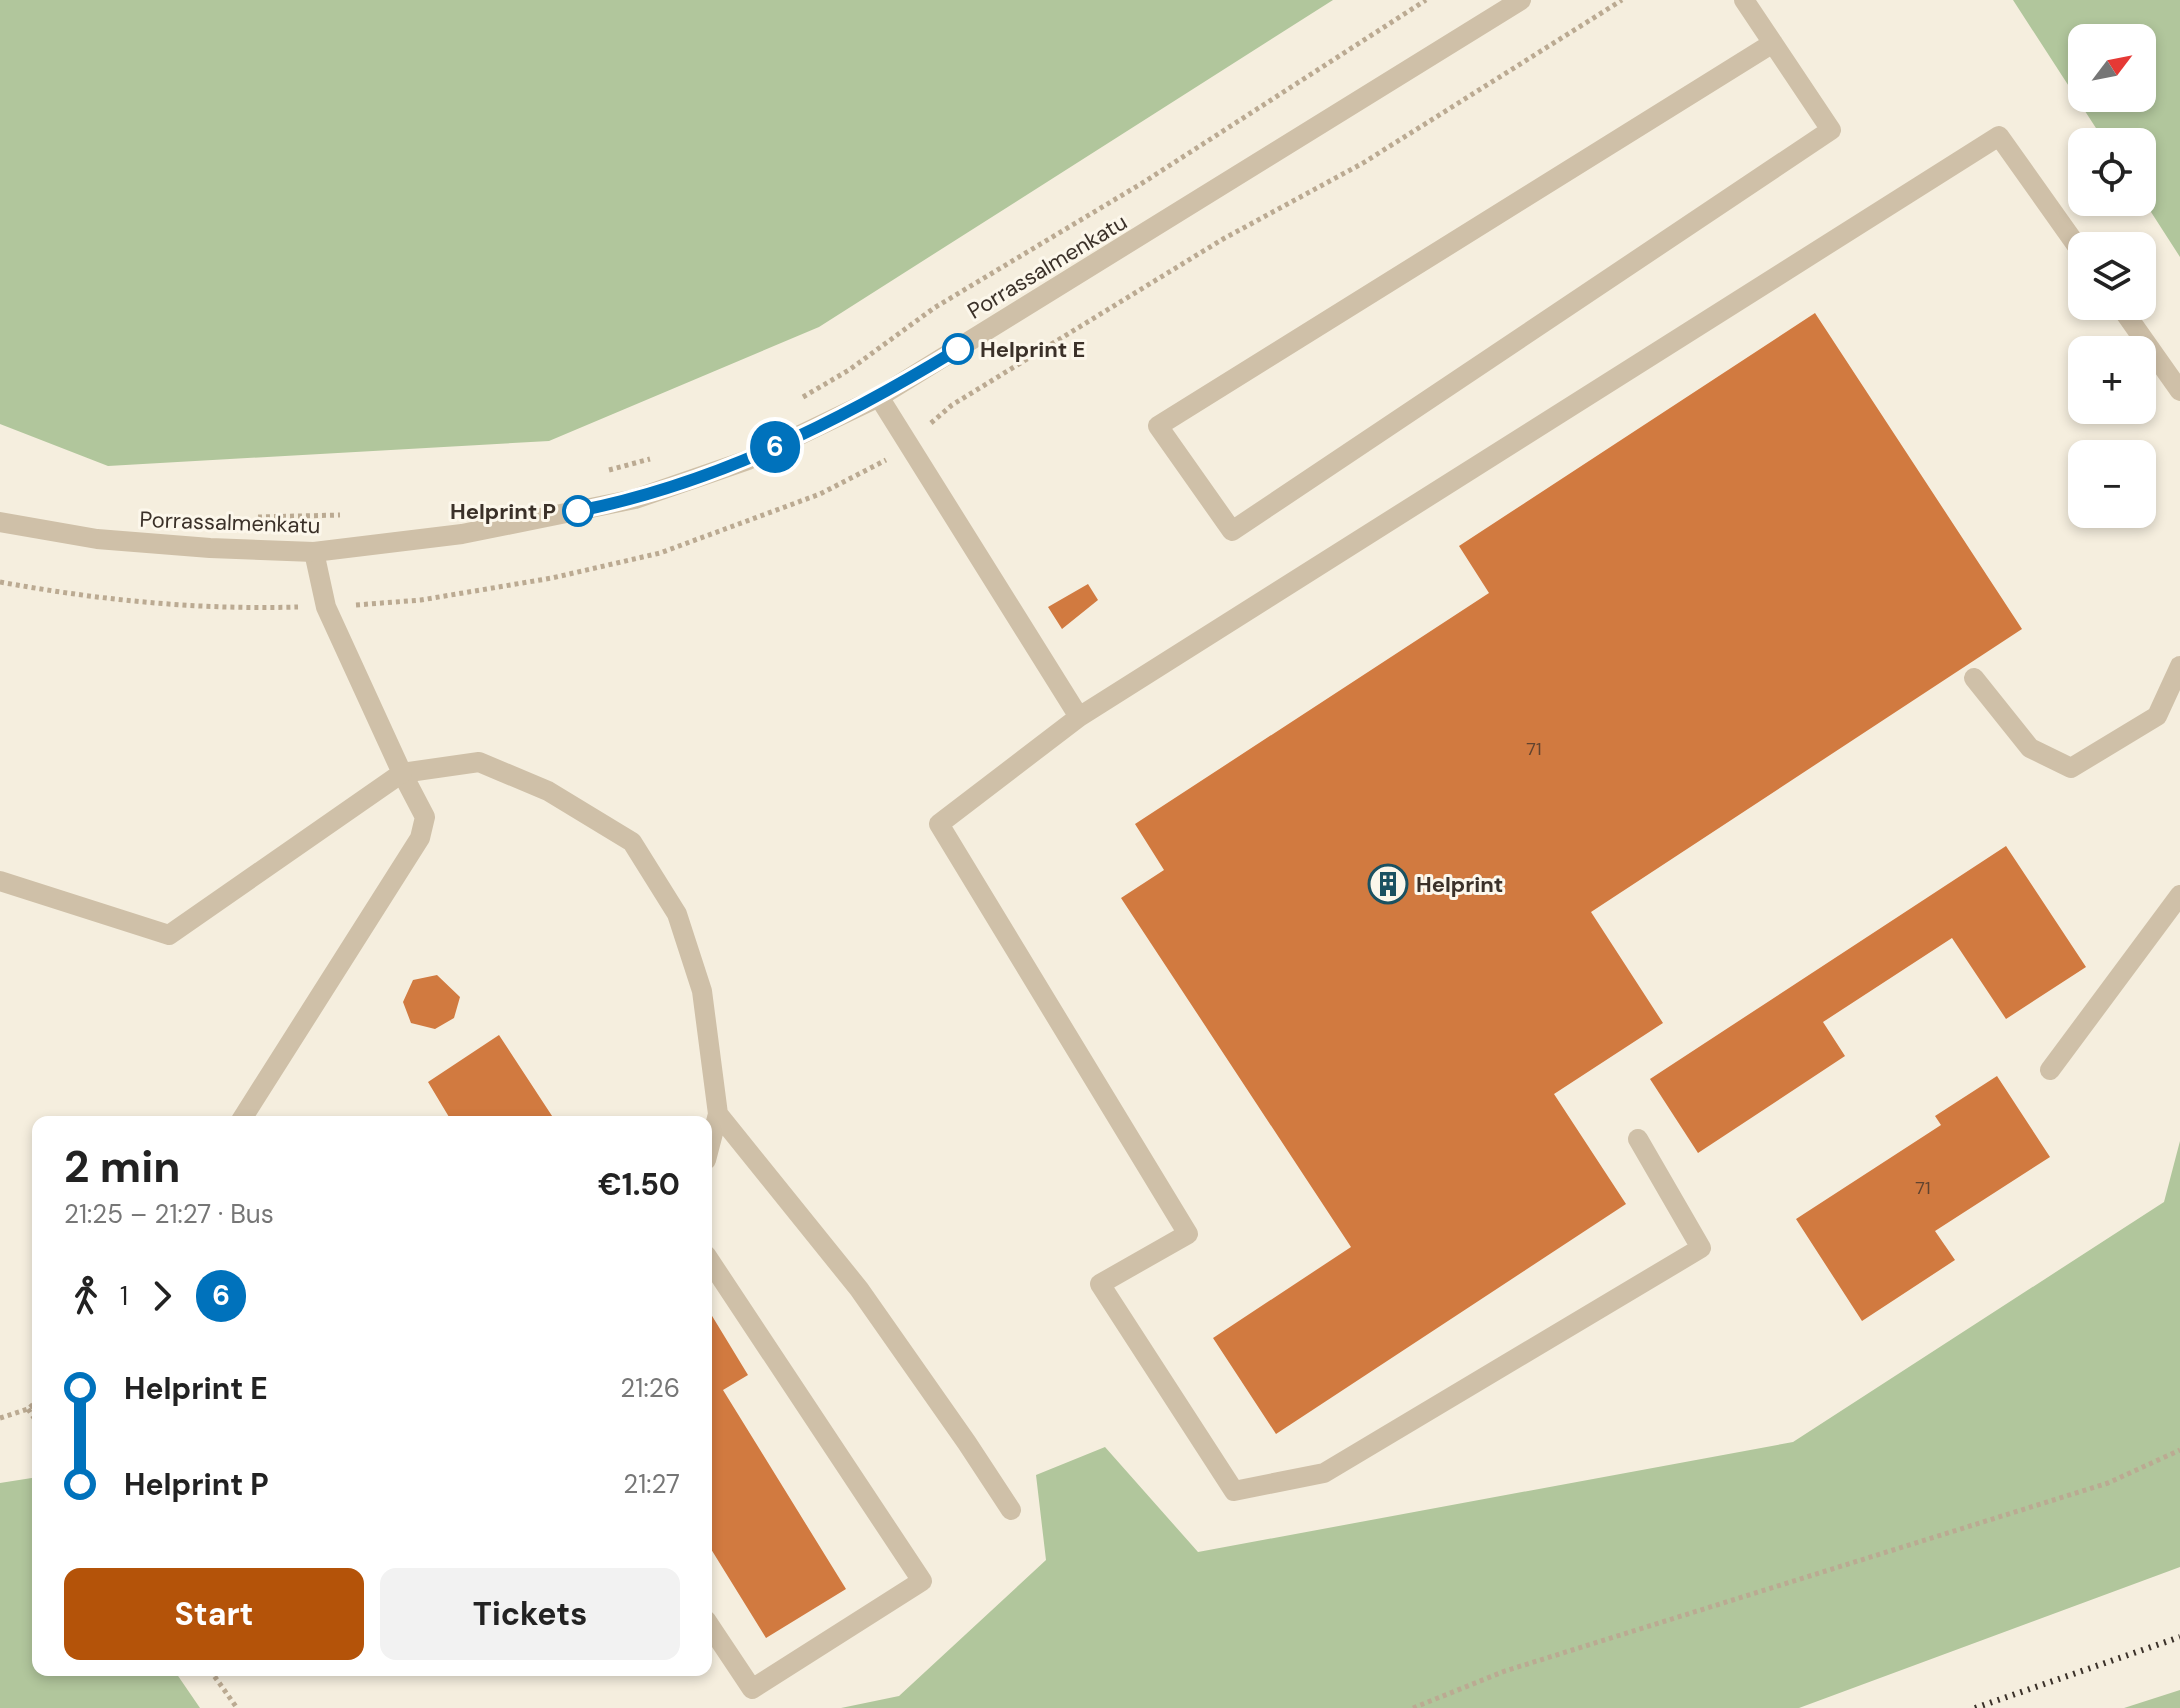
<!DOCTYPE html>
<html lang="en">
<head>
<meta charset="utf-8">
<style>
  :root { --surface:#fff; --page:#f2f2f2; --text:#222; --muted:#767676; --accent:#b45309 }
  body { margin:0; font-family:"DM Sans",sans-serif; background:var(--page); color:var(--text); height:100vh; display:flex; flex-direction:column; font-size:30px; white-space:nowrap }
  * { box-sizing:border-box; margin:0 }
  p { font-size:26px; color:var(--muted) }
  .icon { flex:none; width:44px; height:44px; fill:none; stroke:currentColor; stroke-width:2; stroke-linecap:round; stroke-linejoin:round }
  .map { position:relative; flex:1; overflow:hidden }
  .sheet { position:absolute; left:32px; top:1116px; width:680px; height:560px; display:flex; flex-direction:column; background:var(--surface); border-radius:16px; box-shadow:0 4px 12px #0003 }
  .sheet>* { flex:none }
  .badge { padding:0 16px; border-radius:26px; font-size:28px; line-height:52px }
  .needle { width:52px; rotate:58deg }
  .controls { position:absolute; left:2068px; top:24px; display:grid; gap:16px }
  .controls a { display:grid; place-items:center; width:88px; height:88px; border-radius:16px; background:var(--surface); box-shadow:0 4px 12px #0003; font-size:40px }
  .map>.badge { position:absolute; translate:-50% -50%; box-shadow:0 0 0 4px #fff }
  .legs { display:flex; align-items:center; gap:12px; height:88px; padding:0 32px; font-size:26px }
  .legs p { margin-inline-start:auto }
  .summary { display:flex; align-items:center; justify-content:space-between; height:136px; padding:0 32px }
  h1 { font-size:44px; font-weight:700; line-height:60px }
  .primary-button { display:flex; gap:16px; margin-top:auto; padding:16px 32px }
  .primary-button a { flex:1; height:92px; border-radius:16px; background:var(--accent); color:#fff; font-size:32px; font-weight:700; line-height:92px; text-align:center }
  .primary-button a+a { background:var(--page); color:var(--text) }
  ul { padding:0 32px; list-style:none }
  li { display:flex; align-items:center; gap:28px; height:96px; font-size:30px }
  li i { display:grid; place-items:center; width:12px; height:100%; margin:0 10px; background:currentColor }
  li i::after { content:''; width:20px; height:20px; margin:-10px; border:6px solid; border-radius:50%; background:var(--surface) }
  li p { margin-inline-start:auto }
  li:first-child i { background:linear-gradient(#0000 50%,currentColor 0) }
  li:last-child i { background:linear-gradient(currentColor 50%,#0000 0) }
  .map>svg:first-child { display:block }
</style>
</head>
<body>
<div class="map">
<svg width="2180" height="1708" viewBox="0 0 2180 1708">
  <rect width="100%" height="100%" fill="#f5eede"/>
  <path fill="#b1c69c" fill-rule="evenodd" d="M0 0H1333L819 327 549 441 108 466 0 424Z
    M2013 0H2180V257L2142 198V142H2105ZM2082 38H2142V98H2082Z
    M2180 1141V1567L1799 1708H841L899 1696 1046 1560 1036 1475 1105 1447 1198 1552 1793 1442 2164 1202Z
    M38 1477V1670H174L200 1708H0V1483Z
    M2180 1690V1708H2124Z"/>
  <path fill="#d17a40" d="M1815 313 2022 629 1591 912 1663 1023 1554 1094 1626 1204 1276 1434 1213 1338 1351 1247 1121 898 1164 870 1135 824 1489 593 1459 546Z
    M1088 584 1098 600 1062 629 1048 607Z
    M2006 846 2086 967 2006 1019 1952 938 1823 1022 1845 1056 1698 1153 1650 1079Z
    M437 975 460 997 454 1018 435 1029 411 1023 403 1002 413 980Z
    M499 1035 556 1122H452L428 1082Z
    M1997 1076 2050 1157 1935 1231 1955 1260 1862 1321 1796 1219 1941 1125 1935 1116Z
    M706 1306 748 1375 723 1390 846 1589 766 1638 706 1541Z"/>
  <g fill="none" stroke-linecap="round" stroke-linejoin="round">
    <path stroke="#bbaa92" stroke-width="5" stroke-dasharray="4 4" stroke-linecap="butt" d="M803 397 849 370 934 308 1144 182 1426 0
      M931 423 952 405 1223 239 1363 163 1622 0
      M609 470 650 459
      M258 517 340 515
      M0 582C99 600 197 610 298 607
      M356 605 421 600 552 578 660 553 820 494 886 460
      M28 1409 38 1424
      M0 1418 28 1409 38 1400
      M210 1670 237 1708
      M1413 1708 1505 1671 2108 1483 2180 1450"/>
    <path stroke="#cfc0a8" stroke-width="20" d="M1744 0 1831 130 1232 531 1158 426 1773 43
      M2120 306 2180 391
      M879 397 1079 717 1999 136 2082 253
      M1974 678 2030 748 2071 768 2157 716 2180 666
      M1079 717 939 824 1188 1234 1100 1284 1234 1491 1324 1473 1701 1248 1638 1139
      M2050 1070 2180 895
      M240 1122 420 838 425 817 402 773 479 762 548 791 632 842 677 914 702 991 718 1114 859 1289 967 1443 1011 1510
      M706 1160 718 1114
      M706 1255 922 1581 752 1689 706 1620"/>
    <path stroke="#cfc0a8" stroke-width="20" d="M0 881 169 935 402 773 326 607 314 552"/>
    <path stroke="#cfc0a8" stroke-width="20" d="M0 522 97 539 210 548 314 552 462 534 635 499 748 460 879 397 1521 0"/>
    <path stroke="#3b3129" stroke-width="6" stroke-dasharray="2 6" stroke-linecap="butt" d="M1975 1708 2180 1637"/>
  </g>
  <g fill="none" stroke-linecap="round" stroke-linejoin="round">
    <g stroke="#fff" stroke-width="18">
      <path id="line-1" d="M578 511C715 484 840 421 958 349"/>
    </g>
    <use href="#line-1" stroke="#0072bc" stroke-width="12"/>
  </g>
  <defs>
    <g id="building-ring" transform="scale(2)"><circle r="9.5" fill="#fcf7eb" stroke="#1a5161" stroke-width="1.5"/><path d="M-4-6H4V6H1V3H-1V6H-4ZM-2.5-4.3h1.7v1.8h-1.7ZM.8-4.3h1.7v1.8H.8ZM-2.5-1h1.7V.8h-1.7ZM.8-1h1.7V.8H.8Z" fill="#1a5161"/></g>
  </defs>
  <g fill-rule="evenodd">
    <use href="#building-ring" x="1388" y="884"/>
  </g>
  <g fill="#fff" stroke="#0072bc" stroke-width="4">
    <circle cx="958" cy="349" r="14"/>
    <circle cx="578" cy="511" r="14"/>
  </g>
  <g text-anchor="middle" stroke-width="6" stroke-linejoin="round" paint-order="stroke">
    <g font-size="18" fill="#60432f">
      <text x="1534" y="755">71</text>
      <text x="1923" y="1194">71</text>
    </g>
    <g font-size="22" fill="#3b3129" stroke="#fcf7eb">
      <text transform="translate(1047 266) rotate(-31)" y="8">Porrassalmenkatu</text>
      <text transform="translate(230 522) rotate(2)" y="8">Porrassalmenkatu</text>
    </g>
    <g font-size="22" font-weight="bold" fill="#3b3129" stroke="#fcf7eb" text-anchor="start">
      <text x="980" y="357">Helprint E</text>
      <text x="556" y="519" text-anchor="end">Helprint P</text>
    </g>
    <g font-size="22" font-weight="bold" fill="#3b3129" stroke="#fcf7eb" text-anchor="start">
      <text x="1416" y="892">Helprint</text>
    </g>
  </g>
</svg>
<div class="controls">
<a><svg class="needle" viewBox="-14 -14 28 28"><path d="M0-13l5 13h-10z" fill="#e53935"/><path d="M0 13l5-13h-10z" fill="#767676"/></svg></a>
<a><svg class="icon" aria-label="locate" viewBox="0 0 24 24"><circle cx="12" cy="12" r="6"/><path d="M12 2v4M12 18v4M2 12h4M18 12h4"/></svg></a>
<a><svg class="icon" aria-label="layers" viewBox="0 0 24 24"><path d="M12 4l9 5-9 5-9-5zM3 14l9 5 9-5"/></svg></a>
<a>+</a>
<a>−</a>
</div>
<b class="badge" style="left:775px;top:447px;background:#0072bc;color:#fff">6</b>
<section class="sheet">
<div class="summary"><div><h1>2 min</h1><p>21:25 – 21:27 · Bus</p></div><b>€1.50</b></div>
<div class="legs"><svg class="icon" aria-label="walk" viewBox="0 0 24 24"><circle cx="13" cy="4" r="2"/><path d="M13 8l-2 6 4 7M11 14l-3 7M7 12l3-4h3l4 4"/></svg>1<svg class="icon" aria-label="forward" viewBox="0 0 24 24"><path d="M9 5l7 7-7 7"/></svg><b class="badge" style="background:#0072bc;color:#fff">6</b></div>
<ul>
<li><i style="color:#0072bc"></i><b>Helprint E</b><p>21:26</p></li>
<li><i style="color:#0072bc"></i><b>Helprint P</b><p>21:27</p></li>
</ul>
<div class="primary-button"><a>Start</a><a>Tickets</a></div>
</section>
</div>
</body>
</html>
